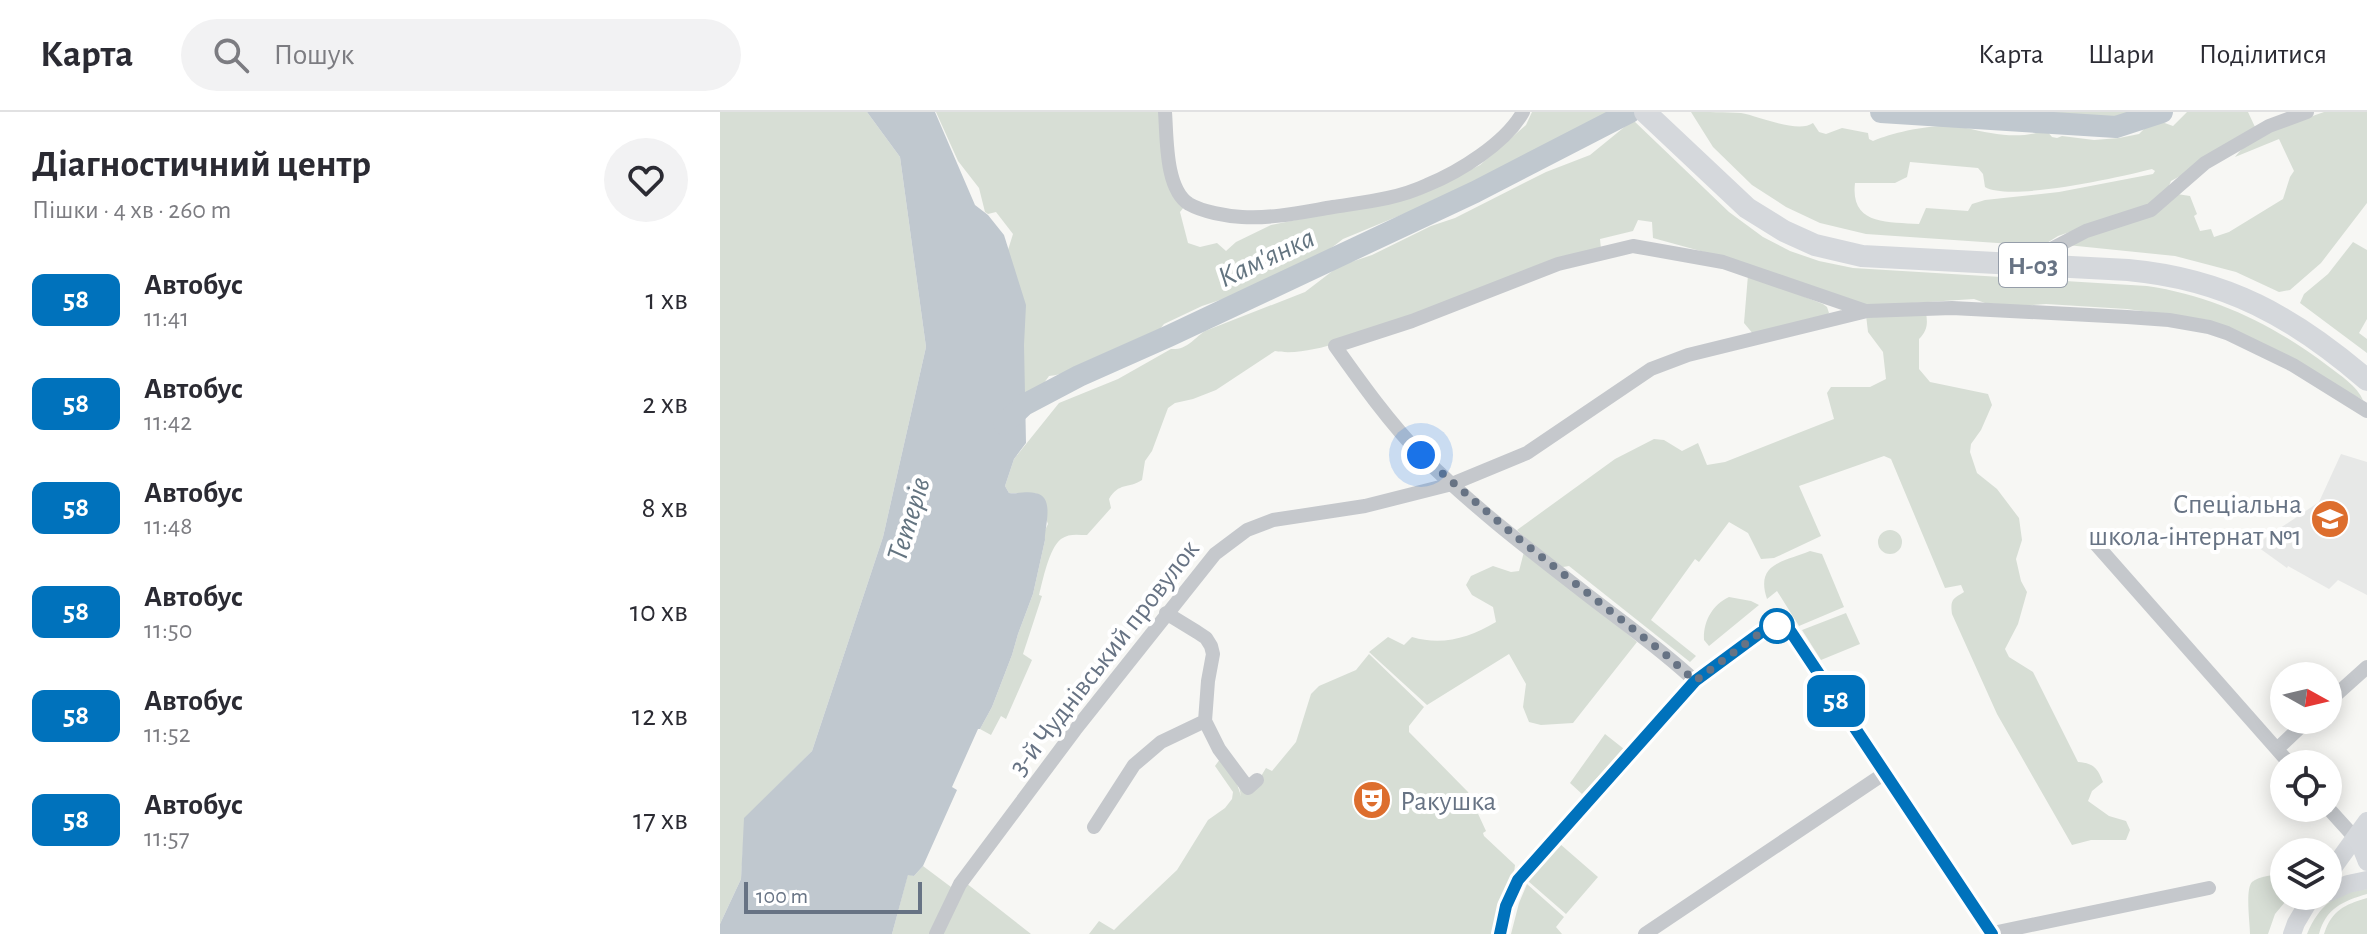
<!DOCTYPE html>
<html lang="uk">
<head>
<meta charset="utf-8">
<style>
  :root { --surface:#fff; --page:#f2f2f3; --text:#2b2b33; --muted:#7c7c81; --line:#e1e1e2 }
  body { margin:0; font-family:"Alegreya Sans",sans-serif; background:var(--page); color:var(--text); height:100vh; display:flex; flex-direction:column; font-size:30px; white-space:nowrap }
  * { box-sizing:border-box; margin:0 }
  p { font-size:26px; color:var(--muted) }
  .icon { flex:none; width:44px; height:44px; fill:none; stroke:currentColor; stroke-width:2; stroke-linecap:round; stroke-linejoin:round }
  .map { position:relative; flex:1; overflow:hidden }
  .panel { display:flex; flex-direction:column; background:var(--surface); width:720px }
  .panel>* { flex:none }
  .badge { padding:0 16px; border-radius:12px; font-size:28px; line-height:52px }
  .needle { width:52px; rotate:98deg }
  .fabs { position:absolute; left:1550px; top:550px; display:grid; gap:16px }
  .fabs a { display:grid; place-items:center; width:72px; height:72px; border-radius:50%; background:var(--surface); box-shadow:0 4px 20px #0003; font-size:40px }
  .scale { position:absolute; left:24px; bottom:20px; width:178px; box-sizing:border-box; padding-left:8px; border:4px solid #677384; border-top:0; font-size:22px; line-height:28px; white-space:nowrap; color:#677384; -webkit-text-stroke:6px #fff; paint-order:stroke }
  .you { position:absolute; width:40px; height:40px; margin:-20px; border:6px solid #fff; border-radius:50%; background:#1a73e8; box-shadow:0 0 0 12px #1a73e833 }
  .map>.badge { position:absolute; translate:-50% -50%; box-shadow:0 0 0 4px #fff }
  .round { display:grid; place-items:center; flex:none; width:84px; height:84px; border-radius:42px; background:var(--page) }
  .summary { display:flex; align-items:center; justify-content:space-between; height:136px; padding:0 32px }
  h1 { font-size:38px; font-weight:700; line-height:60px }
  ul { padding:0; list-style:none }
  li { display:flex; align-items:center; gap:24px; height:104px; padding:0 32px }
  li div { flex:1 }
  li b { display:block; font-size:30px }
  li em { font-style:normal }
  li .badge { min-width:88px; font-weight:700; text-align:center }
  header { display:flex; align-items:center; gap:48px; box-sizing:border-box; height:112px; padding:0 40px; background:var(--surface); border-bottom:2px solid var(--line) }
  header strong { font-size:38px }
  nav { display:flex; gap:44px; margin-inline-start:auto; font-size:28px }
  .search { width:560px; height:72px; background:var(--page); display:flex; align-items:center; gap:20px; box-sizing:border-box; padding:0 28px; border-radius:44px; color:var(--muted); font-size:30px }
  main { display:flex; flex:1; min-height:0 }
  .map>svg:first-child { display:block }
</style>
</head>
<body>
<header>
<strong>Карта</strong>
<div class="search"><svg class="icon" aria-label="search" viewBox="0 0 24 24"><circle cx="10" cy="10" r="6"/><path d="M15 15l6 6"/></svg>Пошук</div>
<nav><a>Карта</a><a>Шари</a><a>Поділитися</a></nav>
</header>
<main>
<section class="panel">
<div class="summary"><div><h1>Діагностичний центр</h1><p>Пішки · 4 хв · 260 m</p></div><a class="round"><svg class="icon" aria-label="heart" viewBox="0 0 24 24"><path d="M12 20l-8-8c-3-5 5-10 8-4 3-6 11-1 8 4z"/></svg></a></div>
<ul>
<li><span class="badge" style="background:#0072bc;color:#fff">58</span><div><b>Автобус</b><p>11:41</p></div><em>1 хв</em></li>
<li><span class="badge" style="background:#0072bc;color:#fff">58</span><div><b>Автобус</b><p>11:42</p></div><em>2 хв</em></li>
<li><span class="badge" style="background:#0072bc;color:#fff">58</span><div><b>Автобус</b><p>11:48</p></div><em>8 хв</em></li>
<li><span class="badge" style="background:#0072bc;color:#fff">58</span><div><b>Автобус</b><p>11:50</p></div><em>10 хв</em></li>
<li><span class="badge" style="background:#0072bc;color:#fff">58</span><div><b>Автобус</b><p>11:52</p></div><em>12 хв</em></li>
<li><span class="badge" style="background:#0072bc;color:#fff">58</span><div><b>Автобус</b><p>11:57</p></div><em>17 хв</em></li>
</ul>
</section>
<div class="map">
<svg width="1647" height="822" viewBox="0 0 1647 822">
  <rect width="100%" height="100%" fill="#f7f7f4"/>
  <path fill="#e7e8e7" d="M1621 342 1647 350V483L1618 468 1609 477 1568 454 1567 456 1535 433 1599 390Z"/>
  <path fill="#d7ded5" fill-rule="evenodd" d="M0 0H147L180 45 206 235 163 425 92 639 25 706 21 767 0 812Z
    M216 0H441L464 95 460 100 468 131 480 135 497 131 506 139 516 130 551 113 700 83 760 53 806 13 812 0H891L880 9 845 22 834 35 816 40 807 52 799 57 776 61 754 77 715 89 623 127 598 146 554 170 482 194 444 212 435 223C418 222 406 239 390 246 384 249 378 249 372 250 357 254 345 263 329 264L324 271 299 290 288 138 293 122 276 100 268 102 265 100 259 76 238 49Z
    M971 0C987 0 1006 0 1021 1 1039 4 1078 22 1093 11L1099 20 1106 22 1122 16 1148 21 1149 27 1153 29C1177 19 1220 10 1246 16 1273 22 1300 28 1326 18L1332 25 1337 26 1342 24 1374 28 1399 26 1419 22 1425 16 1442 10 1453 14 1467 0H1528L1535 15 1475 56 1451 69 1448 76 1432 92 1338 124 1322 134 1146 122 1100 111 1066 95 1032 73 993 35ZM1190 50 1258 56 1263 62 1265 75C1290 90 1401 65 1432 57L1435 59 1433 62 1339 80 1265 88 1252 92 1248 99 1206 96 1199 112C1167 110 1130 113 1135 71H1175L1187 65Z
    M1332 0H1433L1403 10 1387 11 1372 6H1346Z
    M1604 0H1647V91L1601 151 1570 178 1559 180 1516 160 1455 144 1347 133 1457 82 1470 84 1477 102 1474 104 1480 119 1491 117 1494 125 1509 120 1563 87 1570 65 1574 59 1559 27 1515 45C1533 21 1577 10 1604 0Z
    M913 8 1009 100 1043 125 1070 139 1099 149 1133 156 1427 174C1495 184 1554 213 1608 254 1620 263 1637 274 1643 288L1488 208 1407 197 1326 192 1301 194 1265 191 1254 187 1177 192H1130L1006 146 933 126 932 110 918 108 913 119 880 127 881 137 619 231C600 236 575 243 555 239L496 278 473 287 455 291 448 296 432 339 425 349 422 368C408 377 399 370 389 387L391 396 367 423C358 423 349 421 341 427 329 436 323 468 319 483L322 484 303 542 312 548 286 607 281 604 271 623 260 617 272 595 292 543 298 522 313 482 325 428 324 420 328 412 316 381H289L285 374 294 347 339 291 398 267 451 237C467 238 472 228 485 219L585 180 619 154 652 143 711 114 735 106 826 60 870 43Z
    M1633 130 1647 138V207L1639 221 1647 227V241L1580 191 1584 182 1608 162Z
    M1028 163 1103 192 1107 195 1109 201 1107 203 1034 223 1024 211Z
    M1206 201C1208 212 1207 219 1199 227V257L1210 270 1268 282 1272 293 1261 318 1251 332 1250 340 1257 361 1277 377 1299 406 1302 428 1296 447 1301 469 1307 480 1298 512 1285 537 1289 545 1313 560 1358 650C1374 651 1378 657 1383 670L1372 679 1368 689 1389 704 1406 709 1410 718 1406 728H1371L1352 733 1277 602 1232 502C1230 487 1233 487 1244 480L1241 473 1225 476 1171 347 1164 344 1079 374 1101 424 1054 446 1041 447 1028 421 1009 410 979 450 975 447 931 508 976 544 970 550 849 454 837 456 797 418 895 347 934 327 944 328 962 339 978 331 987 353 1005 350 1114 307 1107 281 1111 275H1150L1166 267 1163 240 1148 220 1146 203Z
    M1158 430a12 12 0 1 1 24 0a12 12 0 1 1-24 0Z
    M805 436 917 530 853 611 821 613 809 610 803 595 806 572 789 542 707 593 649 540 668 525 684 533 692 525C722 534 749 526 776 510L773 495 752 483 746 473 751 464 773 454 791 460 799 459Z
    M1090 439 1102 442 1124 495 1079 514 1057 479 1047 487C1035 451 1063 450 1090 439Z
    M1009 485 1031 489 1039 493 989 534 984 528C983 510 992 493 1009 485Z
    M1126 501 1140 532 1101 548 1082 518Z
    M649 542 704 595 689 614V620L748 680 766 719 763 721 764 724 795 753C793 777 777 798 773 822H369L379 809 394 818 401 811 457 758 488 708 505 696 512 687 513 680 495 654 500 647 517 672 521 684 518 670 535 674 546 656 552 659 576 630 591 582 599 574 636 558Z
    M885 622 904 637 862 682 850 671Z
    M840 732 878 765 846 802 808 769Z
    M203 754 231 775 246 771 311 822H172L188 762 194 764Z
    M1564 761V784H1570L1555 802 1548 822H1530C1530 811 1525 777 1532 770 1539 764 1555 763 1564 761Z
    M807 772 844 805 836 815 842 822H791L799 791Z
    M1647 777V782C1623 789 1606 796 1599 822H1587C1600 792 1615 781 1647 777Z
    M1647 786V822H1604C1612 798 1624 793 1647 786Z"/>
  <path fill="#c0c8cf" d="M147 0H215L255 93 268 103 284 123 306 193 304 233 306 331 294 347 285 374 289 381C298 382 307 379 315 381 336 384 324 416 325 428L313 482 298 522 292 543 272 595 260 617H258L232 675 237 678 203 754 194 764 188 763 172 822H0V812L21 767 24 706 92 639 163 425 206 235 180 45Z"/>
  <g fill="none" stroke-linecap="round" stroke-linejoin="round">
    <path stroke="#c0c8cf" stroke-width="22" d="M1161 0 1396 15 1442 0
      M284 312 304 293 359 264 449 224 755 80 910 0"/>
    <path stroke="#c5c8cc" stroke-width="14" d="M445 0C447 25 445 77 469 92 483 100 506 104 522 105 551 107 583 100 613 95 645 90 677 87 707 73 739 60 786 31 803 0
      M1318 144 1366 119 1431 98 1485 51 1549 14 1587 0
      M1374 430 1570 652
      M975 569C938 534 895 505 856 474 803 433 749 391 702 344 669 310 642 272 615 234L692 209 838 152 913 134 1003 150 1146 199
      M1608 590 1647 555
      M485 609 499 637 528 676 537 668
      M1557 637 1588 608
      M1608 696 1636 727
      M374 715 414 653 441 630 485 609 488 569 493 542 491 534 486 526 477 520 446 501
      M216 822 240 772 355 618 495 442 527 418 553 408 645 394 732 372 807 341 931 257 968 243 1147 199 1232 196 1407 205 1449 208 1489 215 1507 221 1573 253 1647 299
      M780 822 786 794 798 768 975 569 1051 515 1061 514 1071 520 1272 822
      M925 822 1165 661
      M1268 822 1489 776"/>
    <path stroke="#d5d8dc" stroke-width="18" d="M1643 717 1641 735 1647 750
      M1608 763 1647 709
      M1608 781 1628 772 1647 768
      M1572 822 1576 811 1592 784"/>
    <path stroke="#d5d8dc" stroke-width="22" d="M925 0 1027 96 1064 119 1095 133 1142 144 1408 158C1506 167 1574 205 1647 268"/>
  </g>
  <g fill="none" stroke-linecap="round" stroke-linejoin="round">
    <g stroke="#fff" stroke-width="18">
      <path id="line" d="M780 822 786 794 798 768 975 569 1040 521 1051 515 1061 514 1067 516 1071 520 1272 822"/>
    </g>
    <use href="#line" stroke="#0072bc" stroke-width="12"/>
    <path stroke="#677384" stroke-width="8" stroke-dasharray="0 14.4" d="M701 343 794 423 946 543 975 569 1040 521 1057 514"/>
  </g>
  <defs>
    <g id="school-disc" transform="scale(2)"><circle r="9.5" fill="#dd6e2e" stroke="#fff"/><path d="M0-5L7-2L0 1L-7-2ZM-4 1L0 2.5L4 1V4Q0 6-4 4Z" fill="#fff"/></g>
    <g id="theatre-disc" transform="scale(2)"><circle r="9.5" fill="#dd6e2e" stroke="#fff"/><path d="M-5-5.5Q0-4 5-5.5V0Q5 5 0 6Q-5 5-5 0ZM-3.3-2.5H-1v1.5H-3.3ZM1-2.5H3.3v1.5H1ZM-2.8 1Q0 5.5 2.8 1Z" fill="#fff"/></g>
  </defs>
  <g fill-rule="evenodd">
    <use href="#school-disc" x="1610" y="407"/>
    <use href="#theatre-disc" x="652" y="688"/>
  </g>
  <circle fill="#fff" stroke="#0072bc" stroke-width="4" cx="1057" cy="514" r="16"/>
  <g text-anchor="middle" stroke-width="8" stroke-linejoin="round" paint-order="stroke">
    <rect fill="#fff" stroke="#959da9" stroke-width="2" x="1279" y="131" width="68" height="44" rx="6"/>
    <g font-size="26" font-weight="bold" fill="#677384">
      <text x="1313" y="162">Н-03</text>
    </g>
    <g font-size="28" fill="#677384" stroke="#fff" text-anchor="end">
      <text x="1582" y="401">Спеціальна<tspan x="1582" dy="32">школа-інтернат №1</tspan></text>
      <text x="680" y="698" text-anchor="start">Ракушка</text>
    </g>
    <g font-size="28" fill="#677384" stroke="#fff">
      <text transform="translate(383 545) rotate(-52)" y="10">3-й Чуднівський провулок</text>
    </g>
    <g font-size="30" font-style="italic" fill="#637480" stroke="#fff">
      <text transform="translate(546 145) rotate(-25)" y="10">Кам'янка</text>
      <text transform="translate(188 407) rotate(-73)" y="10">Тетерів</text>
    </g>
  </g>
</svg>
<div class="fabs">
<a><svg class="needle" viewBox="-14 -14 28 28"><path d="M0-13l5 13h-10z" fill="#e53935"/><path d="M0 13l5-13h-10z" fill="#7c7c81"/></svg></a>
<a><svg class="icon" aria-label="locate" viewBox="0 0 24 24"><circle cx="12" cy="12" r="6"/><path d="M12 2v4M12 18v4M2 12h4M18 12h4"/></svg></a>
<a><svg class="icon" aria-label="layers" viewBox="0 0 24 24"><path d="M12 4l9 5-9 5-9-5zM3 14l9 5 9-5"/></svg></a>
</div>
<div class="scale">100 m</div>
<div class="you" style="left:701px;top:343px"></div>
<b class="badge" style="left:1116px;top:589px;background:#0072bc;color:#fff">58</b>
</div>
</main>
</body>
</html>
